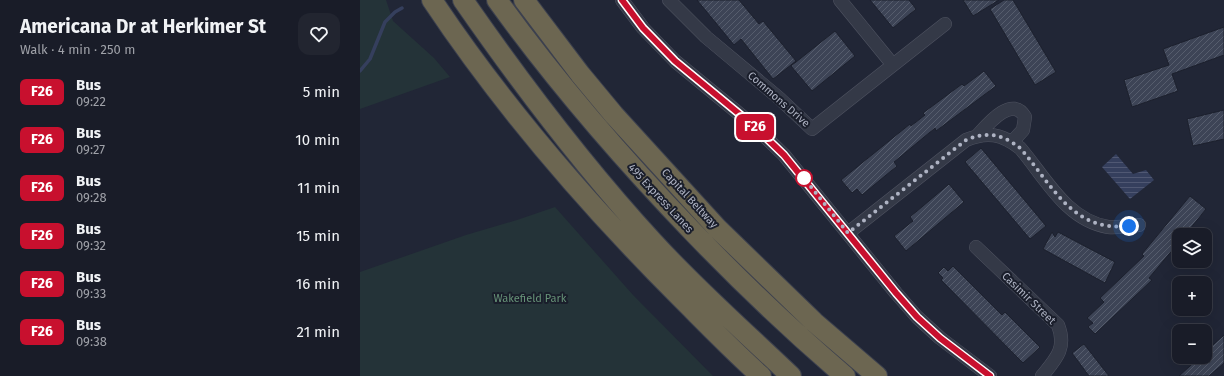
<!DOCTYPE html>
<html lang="en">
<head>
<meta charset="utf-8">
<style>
  :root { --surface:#191c28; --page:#222530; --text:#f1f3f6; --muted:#9fa1a8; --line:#373a45 }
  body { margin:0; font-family:"Fira Sans",sans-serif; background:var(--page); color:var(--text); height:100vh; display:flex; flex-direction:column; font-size:15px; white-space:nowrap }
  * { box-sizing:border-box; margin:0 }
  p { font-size:13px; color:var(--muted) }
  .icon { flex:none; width:22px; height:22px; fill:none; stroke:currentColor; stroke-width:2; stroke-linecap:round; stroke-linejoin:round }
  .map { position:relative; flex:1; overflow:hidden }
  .panel { display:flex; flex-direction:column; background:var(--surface); width:360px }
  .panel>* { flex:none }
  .badge { padding:0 8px; border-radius:6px; font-size:14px; line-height:26px }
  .fabs { position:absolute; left:812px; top:228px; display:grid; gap:8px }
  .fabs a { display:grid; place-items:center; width:40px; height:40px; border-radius:8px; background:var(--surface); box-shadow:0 4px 16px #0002,0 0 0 1px var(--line); font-size:20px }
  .you { position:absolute; width:20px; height:20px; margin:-10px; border:3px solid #fff; border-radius:50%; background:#1a73e8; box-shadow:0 0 0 6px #1a73e833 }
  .map>.badge { position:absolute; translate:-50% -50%; box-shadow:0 0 0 2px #fff }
  .round { display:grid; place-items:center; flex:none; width:42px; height:42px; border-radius:12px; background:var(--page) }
  .summary { display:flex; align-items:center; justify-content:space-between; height:68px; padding:0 20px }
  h1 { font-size:19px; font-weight:700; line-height:30px }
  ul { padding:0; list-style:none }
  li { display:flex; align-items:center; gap:12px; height:48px; padding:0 20px }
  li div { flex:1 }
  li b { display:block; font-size:15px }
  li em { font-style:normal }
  li .badge { min-width:44px; font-weight:700; text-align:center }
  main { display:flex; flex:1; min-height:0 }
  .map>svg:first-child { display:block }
</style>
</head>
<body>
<main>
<section class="panel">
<div class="summary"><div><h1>Americana Dr at Herkimer St</h1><p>Walk · 4 min · 250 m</p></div><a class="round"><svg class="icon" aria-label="heart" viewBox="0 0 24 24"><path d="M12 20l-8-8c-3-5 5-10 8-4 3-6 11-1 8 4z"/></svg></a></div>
<ul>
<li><span class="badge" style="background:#c8102e;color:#fff">F26</span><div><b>Bus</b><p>09:22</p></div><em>5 min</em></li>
<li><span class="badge" style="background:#c8102e;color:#fff">F26</span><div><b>Bus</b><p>09:27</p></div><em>10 min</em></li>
<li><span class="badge" style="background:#c8102e;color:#fff">F26</span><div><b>Bus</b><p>09:28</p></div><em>11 min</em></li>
<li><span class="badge" style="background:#c8102e;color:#fff">F26</span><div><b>Bus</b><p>09:32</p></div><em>15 min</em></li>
<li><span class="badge" style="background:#c8102e;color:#fff">F26</span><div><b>Bus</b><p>09:33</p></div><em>16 min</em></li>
<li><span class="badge" style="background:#c8102e;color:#fff">F26</span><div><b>Bus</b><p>09:38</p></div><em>21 min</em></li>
</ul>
</section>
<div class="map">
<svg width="864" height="376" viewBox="0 0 864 376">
  <defs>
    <pattern id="water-rules" width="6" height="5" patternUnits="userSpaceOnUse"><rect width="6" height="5" fill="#353f5d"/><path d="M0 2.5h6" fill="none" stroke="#505873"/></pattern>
    <pattern id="building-hatch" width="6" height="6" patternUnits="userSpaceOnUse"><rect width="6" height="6" fill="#3d4456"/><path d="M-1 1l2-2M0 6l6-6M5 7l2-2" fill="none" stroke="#565d6d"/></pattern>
  </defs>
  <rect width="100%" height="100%" fill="#212636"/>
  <path fill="#243338" d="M0 0H26L33 21 74 58 90 77 0 109Z
    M195 207 273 295 353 376H0V272L106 235 157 220Z"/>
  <path fill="url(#water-rules)" d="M756 154 773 174 786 170 794 180 770 199 742 167Z"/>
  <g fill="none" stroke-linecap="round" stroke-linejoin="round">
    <path stroke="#353f5d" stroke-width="3.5" d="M0 71 10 59 25 22 35 12 42 8"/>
  </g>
  <path fill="url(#building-hatch)" stroke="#1c202d" d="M337 0H379L399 24 403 21 436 61 413 79 381 39 374 45Z
    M510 0H549L556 9 533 28Z
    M603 0H639L613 16Z
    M644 0H653L696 72 675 85 630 9Z
    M864 27V55L812 74 818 91 772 107 764 80 809 65 803 49Z
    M475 31 495 56 452 91 431 66Z
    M624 71 636 86 576 131 575 128 534 162 537 166 502 195 497 189 492 193 481 180 550 124 551 126 565 115 563 113 602 84 604 86Z
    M864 110V139L833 146 827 119Z
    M621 148 686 226 670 239 605 162Z
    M589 184 604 202 546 251 534 236 553 221 550 217Z
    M830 196 846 209 825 235H819V242L789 278 792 280 735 334 728 327 733 323 727 318 744 302 740 298 784 256 782 254Z
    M692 232 695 237 698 232 755 262 745 283 683 249Z
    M593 266 642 315 645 312 680 347 663 363 581 280 583 278 578 273 584 267 588 271Z
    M864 335V363L849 376H819L840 357H845V352Z
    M724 344 749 376H729L712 353Z"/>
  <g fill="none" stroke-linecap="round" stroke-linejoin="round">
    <g stroke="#4f5361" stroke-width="14">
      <path id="minor" d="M262 0 283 28 315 61 394 126 424 155 536 293 557 317 580 338 630 376
        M309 0 346 37 419 98 452 129 533 65
        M480 0 533 65 585 24
        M617 136C627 125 652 94 665 117L663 130 652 142
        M488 233 606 140C627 131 642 134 660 148 685 177 706 220 748 227 758 228 769 226 779 225
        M616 247 698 325C707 348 696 359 682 376"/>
    </g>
    <g stroke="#3c404e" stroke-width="22">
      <path id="highway" d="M72 0C144 108 229 206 321 298 347 324 373 351 401 376
        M103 0C162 85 224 167 294 243 337 290 385 332 431 376
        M137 0C197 83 261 157 332 231 381 282 431 330 485 376
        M164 0 220 74 254 115 357 228 454 322 517 376"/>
    </g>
    <use href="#minor" stroke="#343947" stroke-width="13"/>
    <use href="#highway" stroke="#6c6651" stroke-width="20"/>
  </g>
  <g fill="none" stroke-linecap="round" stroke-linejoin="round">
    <g stroke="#fff" stroke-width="9">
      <path id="line" d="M262 0 283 28 315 61 394 126 424 155 536 293 557 317 580 338 630 376"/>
    </g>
    <use href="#line" stroke="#c8102e" stroke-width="6"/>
    <path stroke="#aeb3c3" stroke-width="4" stroke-dasharray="0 7.2" d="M444 178 443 177 488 233 606 140C627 131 642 134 660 148 693 185 711 232 769 226"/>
  </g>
  <circle fill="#fff" stroke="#c8102e" stroke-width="2" cx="444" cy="178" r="8"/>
  <g text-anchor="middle" stroke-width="4" stroke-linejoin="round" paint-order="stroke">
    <g font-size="11" fill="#aeb3c3" stroke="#1a1e2b">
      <text transform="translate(419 99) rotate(41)" y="4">Commons Drive</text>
      <text transform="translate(301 198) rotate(47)" y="4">495 Express Lanes</text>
      <text transform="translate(330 198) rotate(47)" y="4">Capital Beltway</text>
      <text transform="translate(669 298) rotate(44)" y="4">Casimir Street</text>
    </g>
    <g font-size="11" fill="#679378" stroke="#1a1e2b">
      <text x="170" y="302">Wakefield Park</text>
    </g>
  </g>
</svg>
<div class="fabs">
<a><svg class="icon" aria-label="layers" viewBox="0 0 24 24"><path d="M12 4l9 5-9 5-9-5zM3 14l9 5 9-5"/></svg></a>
<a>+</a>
<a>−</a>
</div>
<div class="you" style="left:769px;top:226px"></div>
<b class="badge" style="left:395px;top:127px;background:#c8102e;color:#fff">F26</b>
</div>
</main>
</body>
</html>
